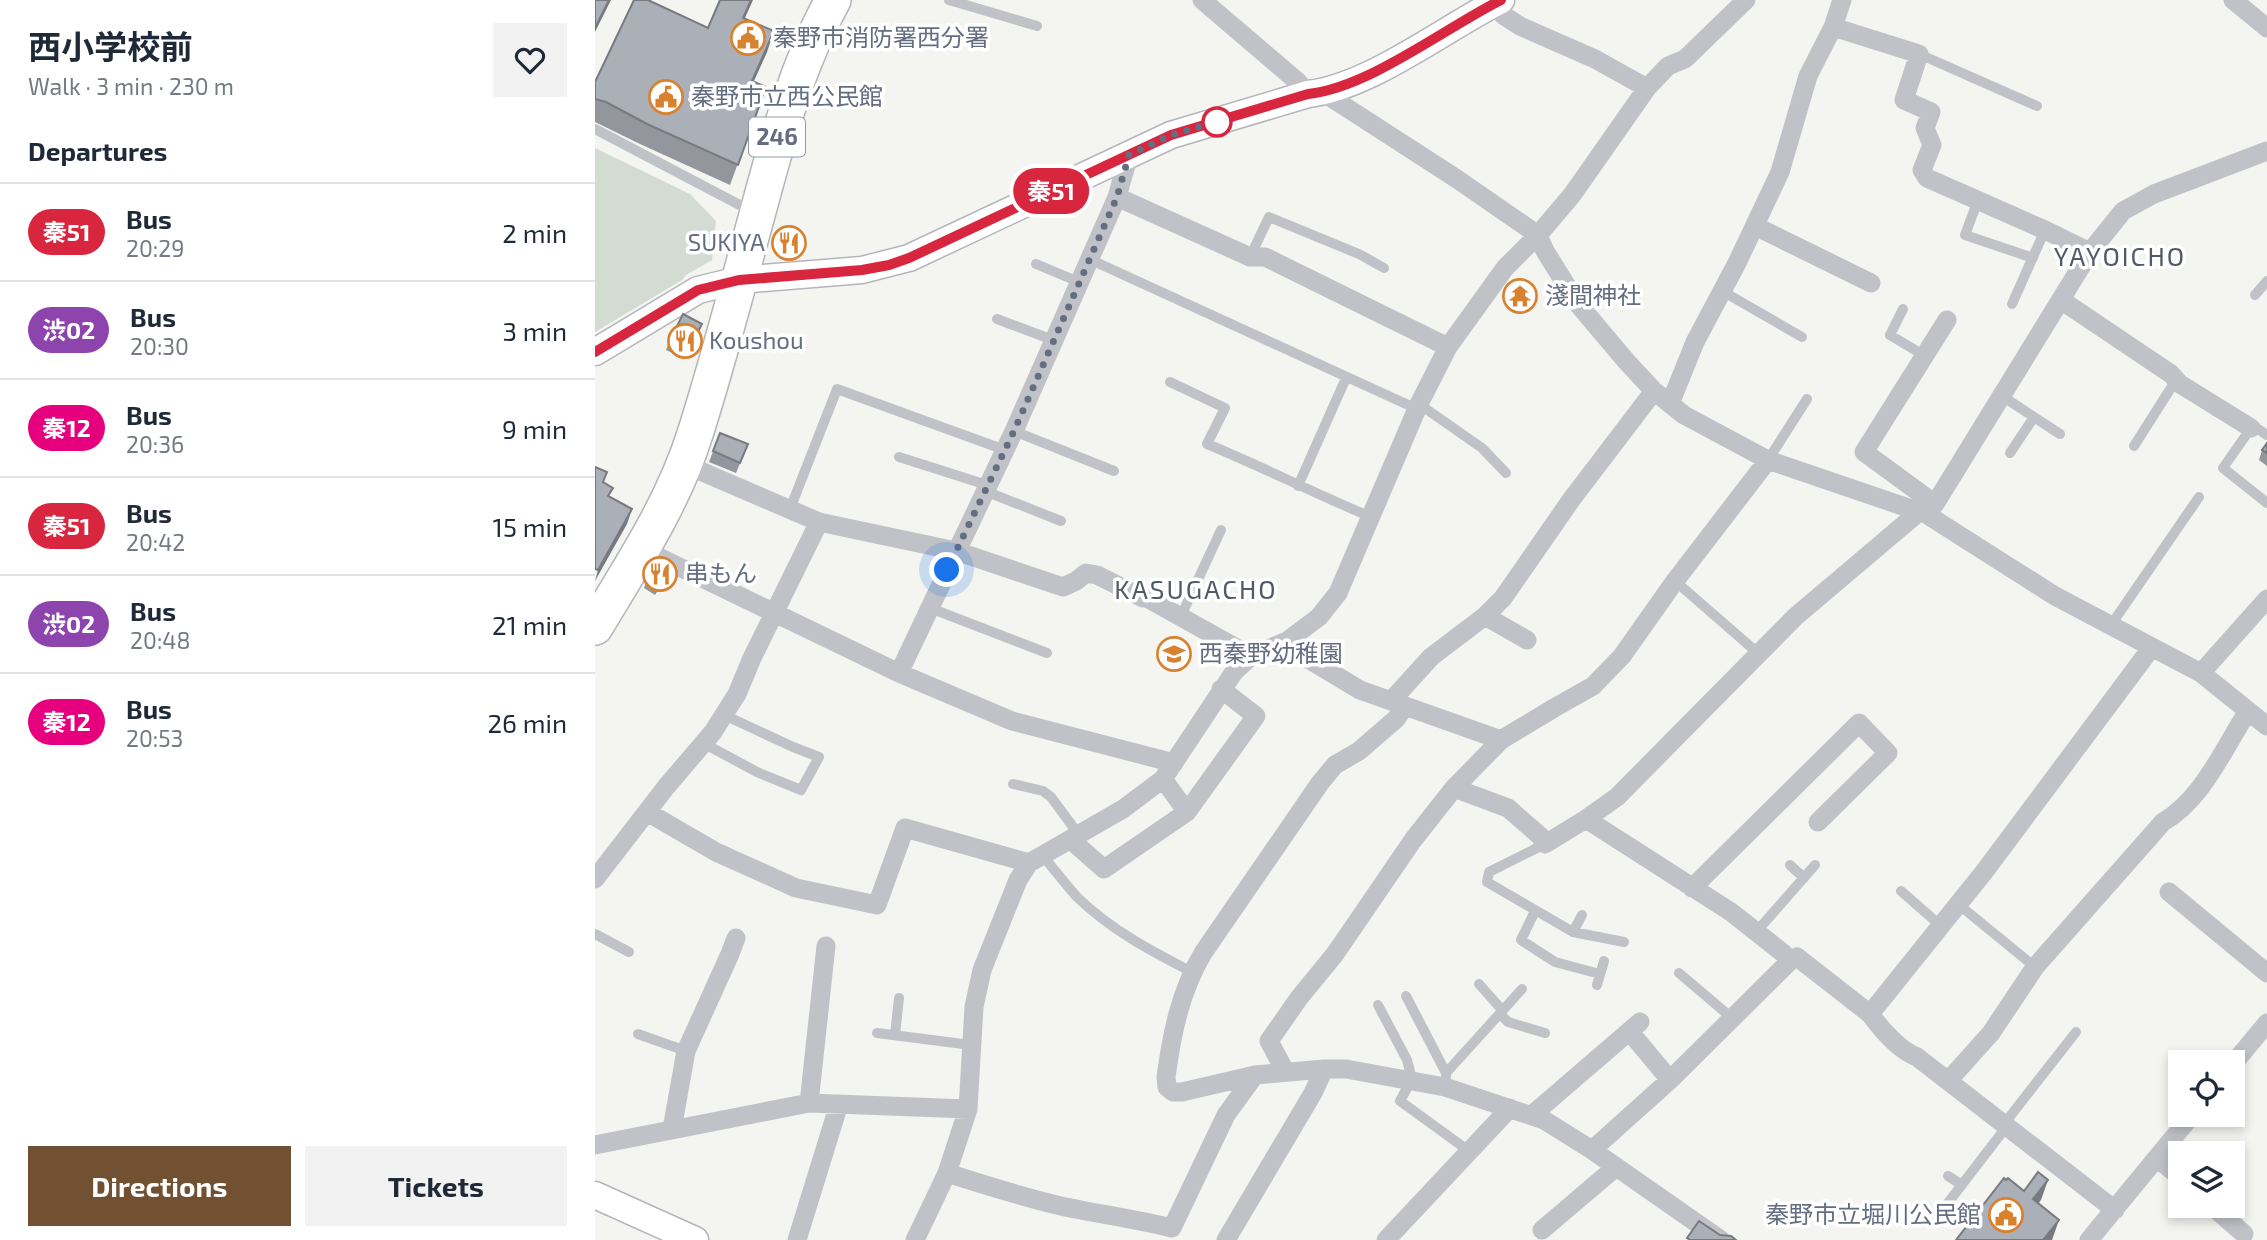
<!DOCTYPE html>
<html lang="en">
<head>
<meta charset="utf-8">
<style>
  :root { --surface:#fff; --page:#f2f2f3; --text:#1f2937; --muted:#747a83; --line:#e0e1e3; --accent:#725133 }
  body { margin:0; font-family:"Exo 2","Noto Sans JP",sans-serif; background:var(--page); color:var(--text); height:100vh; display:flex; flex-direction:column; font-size:26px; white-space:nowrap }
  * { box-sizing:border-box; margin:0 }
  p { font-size:23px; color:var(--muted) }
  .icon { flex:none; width:38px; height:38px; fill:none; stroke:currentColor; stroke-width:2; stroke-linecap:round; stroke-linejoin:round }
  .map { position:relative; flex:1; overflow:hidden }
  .panel { display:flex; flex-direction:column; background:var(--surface); width:595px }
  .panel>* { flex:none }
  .badge { padding:0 14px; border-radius:23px; font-size:24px; line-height:46px }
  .controls { position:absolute; left:1573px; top:1050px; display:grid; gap:14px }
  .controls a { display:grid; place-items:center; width:77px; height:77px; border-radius:0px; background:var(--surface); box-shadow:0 4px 10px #0003; font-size:35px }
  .you { position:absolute; width:35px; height:35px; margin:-18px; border:5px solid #fff; border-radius:50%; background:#1a73e8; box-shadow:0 0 0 10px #1a73e833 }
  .map>.badge { position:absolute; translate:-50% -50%; box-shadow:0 0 0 4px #fff }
  h2 { padding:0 28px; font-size:26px; line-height:63px }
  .round { display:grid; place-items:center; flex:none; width:74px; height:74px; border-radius:0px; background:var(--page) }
  .summary { display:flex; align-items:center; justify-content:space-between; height:119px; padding:0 28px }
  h1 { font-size:33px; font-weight:700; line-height:52px }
  .button { display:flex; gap:14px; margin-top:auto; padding:14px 28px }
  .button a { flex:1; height:80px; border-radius:0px; background:var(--accent); color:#fff; font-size:28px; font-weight:700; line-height:80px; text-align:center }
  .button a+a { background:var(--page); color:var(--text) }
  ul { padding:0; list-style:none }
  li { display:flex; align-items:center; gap:21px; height:98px; padding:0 28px; border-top:2px solid var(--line) }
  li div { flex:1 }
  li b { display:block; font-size:26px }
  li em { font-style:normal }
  li .badge { min-width:77px; font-weight:700; text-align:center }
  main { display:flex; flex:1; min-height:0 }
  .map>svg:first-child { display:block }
</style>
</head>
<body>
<main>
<section class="panel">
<div class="summary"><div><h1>西小学校前</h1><p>Walk · 3 min · 230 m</p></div><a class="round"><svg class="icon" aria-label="heart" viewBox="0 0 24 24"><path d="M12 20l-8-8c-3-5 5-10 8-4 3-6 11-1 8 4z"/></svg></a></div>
<h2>Departures</h2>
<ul>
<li><span class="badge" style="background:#d7263d;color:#fff">秦51</span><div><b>Bus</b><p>20:29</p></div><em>2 min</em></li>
<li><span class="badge" style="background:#8e44ad;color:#fff">渋02</span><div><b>Bus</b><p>20:30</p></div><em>3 min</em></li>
<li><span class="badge" style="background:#e6007e;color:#fff">秦12</span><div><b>Bus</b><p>20:36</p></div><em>9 min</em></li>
<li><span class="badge" style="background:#d7263d;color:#fff">秦51</span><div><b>Bus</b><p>20:42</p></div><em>15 min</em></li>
<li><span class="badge" style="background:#8e44ad;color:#fff">渋02</span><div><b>Bus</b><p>20:48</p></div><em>21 min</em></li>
<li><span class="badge" style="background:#e6007e;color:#fff">秦12</span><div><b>Bus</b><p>20:53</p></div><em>26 min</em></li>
</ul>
<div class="button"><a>Directions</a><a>Tickets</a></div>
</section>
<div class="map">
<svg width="1672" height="1240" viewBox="0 0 1672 1240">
  <rect width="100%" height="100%" fill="#f4f5f1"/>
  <path fill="#d4dbd3" d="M0 148 95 194 121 221 117 260 91 275 87 280 0 332Z"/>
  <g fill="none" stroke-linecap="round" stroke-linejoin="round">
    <g stroke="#b3b5bb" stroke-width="29">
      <path id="secondary" d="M0 352 103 290 144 280 267 270 314 258 576 135 713 94C775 87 850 28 906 0
        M0 1195 100 1240"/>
    </g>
    <g stroke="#b3b5b9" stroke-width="38">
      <path id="highway" d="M0 627C37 565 78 504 100 434 123 362 142 288 162 215 182 141 201 67 238 0"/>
    </g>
    <path stroke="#c0c2c7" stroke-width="10" d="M354 0 442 26
      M1324 54 1442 106
      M0 129 158 212
      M1383 200 1370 235 1438 258
      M655 257 674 217 764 254 789 268
      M494 259 822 409
      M441 264 484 282
      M1127 291 1207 337
      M1660 295 1672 281
      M1417 304 1450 230
      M1308 309 1295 335 1330 356
      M402 319 458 340
      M575 382 630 408 612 444C668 467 721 494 776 517
      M1407 396 1465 434
      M824 404 887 448 911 473
      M419 431 519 471
      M1672 435 1663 429 1656 428 1628 468 1672 503
      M1539 446 1581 380
      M1415 453 1439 417
      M304 457 392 485
      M1173 460 1212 399
      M703 486 751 378
      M390 491 466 521
      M195 509 242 389 410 450
      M1080 581 1164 654
      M335 608 452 653
      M586 616 626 530
      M1516 625 1604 497
      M108 743 162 772 206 790 224 757 198 747 129 715
      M418 784 448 791 456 797 484 835
      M950 844 894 872 892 882 978 932 1029 942
      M447 855C459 869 470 884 482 897 516 930 556 951 597 972
      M1195 865 1209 878
      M1306 891 1346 926
      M1363 904 1440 967
      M940 911 926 940 960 962 1005 974
      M1162 931 1220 865
      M978 932 987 915
      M0 934 34 952
      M1084 973 1137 1018
      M884 984 908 1011
      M1002 985 1009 961
      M811 996 851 1073V1077
      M783 1005 812 1060 817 1079 805 1101 874 1151
      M905 1014 913 1022 950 1033
      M282 1033 376 1045
      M43 1034 91 1051
      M300 1035 304 998
      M851 1073 927 989
      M1409 1124 1481 1032
      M1353 1176 1367 1185
      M1349 1208 1412 1126"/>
    <path stroke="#c0c2c7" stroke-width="19" d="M607 0 703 82 713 94
      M1638 0 1672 28
      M901 2 908 15 925 26 1000 59 1052 88
      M1238 27 1324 54 1309 100 1336 112 1330 128 1337 145 1327 170 1332 178 1450 230 1495 252
      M729 93 862 179 943 235 950 251 983 304 1032 362 1059 391 1089 415 1173 460 1331 514 1460 596 1606 673 1672 726
      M522 197 655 257H670L853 347
      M1160 226 1276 283
      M1466 300 1576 374 1585 384 1656 428
      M1075 404 1100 342 1142 263 1185 172 1213 76 1238 27 1247 0
      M89 464 224 522 361 551 468 587 481 581 491 573 502 575 548 598 550 597 656 656
      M1340 504 1269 452 1352 320
      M1331 514 1340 504 1495 252 1528 211 1559 194 1672 151
      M47 549 304 673 417 721 579 763
      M890 616 932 640
      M692 641 700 651 765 690 906 740
      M304 673 419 431 522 197 534 155
      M1606 673 1672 599
      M797 700 836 657 890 616 908 598 976 500 1059 391
      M810 706 801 719 764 751 740 765 725 783 608 953C585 992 577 1033 571 1077L572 1087 578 1092H587L660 1075 729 1069H751L850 1087 949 1120 997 1150 1126 1240
      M568 779 592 812
      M859 788 913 808 945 836 950 844 991 819 1022 797 1200 617 1318 517 1321 511
      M52 812 121 852 201 888 282 905 310 828 434 863
      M991 819 1136 912 1188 953 1195 961
      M476 840 509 869 592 812 661 716 626 689
      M0 879 71 787 118 732 142 694 157 658 224 522
      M1097 888 1264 723 1293 753 1223 822
      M1574 892 1672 973
      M1275 1014 1389 872 1557 647
      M1035 1032 1075 1080
      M1638 1064 1672 1023
      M690 1071 674 1041 704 998 740 954 818 840 859 788 906 740 959 708 998 686 1027 656 1080 581 1173 460
      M1353 1081 1396 1033 1440 967 1568 822C1607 800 1629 748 1653 711
      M214 1103 231 946
      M937 1115 1045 1022
      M77 1129 91 1051 135 954 141 938
      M0 1145 214 1103 373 1109
      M997 1150 1075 1080 1195 961 1202 957 1275 1014C1286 1029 1305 1051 1322 1057L1520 1210
      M1562 1158 1586 1178
      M352 1173C390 1185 427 1197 466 1206 503 1214 540 1219 577 1228L631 1115 660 1075
      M1617 1206 1649 1234
      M947 1230 1021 1167
      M202 1240 244 1104
      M320 1240 352 1173 373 1109 379 1007 387 970 423 880 434 863 528 809 568 779 639 672 656 656 692 641 724 617 743 593 824 404 853 347 910 268 943 235 977 195 1052 88 1073 66 1090 59 1151 0
      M631 1240 718 1093 729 1069
      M791 1240 915 1108
      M1494 1240 1597 1115"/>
    <use href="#secondary" stroke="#fff" stroke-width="26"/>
    <use href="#highway" stroke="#fff" stroke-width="35"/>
  </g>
  <path fill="#93969d" d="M150 18 172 52 158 81 171 87 135 185 45 144 0 122V82L113 28Z
    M937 290 935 295 926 307 914 297 916 292Z
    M103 335 91 359 71 350 75 340Z
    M125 433 153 444 141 473 114 462Z
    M1672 443V466L1664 460 1667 450Z
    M75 564 71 574 60 595 49 588 53 577Z"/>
  <path fill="#787a80" d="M14 0H16L0 32V28Z
    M156 0H158L141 38 148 18Z
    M179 31 172 52 150 101 157 81Z
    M937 290 935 295 926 307 928 302Z
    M107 324 103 335 91 359 94 349Z
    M37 509 32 524 0 581 3 570Z
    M75 564 71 574 60 595 64 584Z
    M1453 1180 1446 1200 1431 1219 1438 1199Z
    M1464 1220 1457 1240H1448Z"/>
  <path fill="#abafb7" stroke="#787a80" stroke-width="2" d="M0 0H14L0 28Z
    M39 0H53L113 28 125 0H156L148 18 179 31 157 81 171 87 143 165 52 124 11 102 0 99V82Z
    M925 281 937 290 928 302 916 292Z
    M88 314 107 324 94 349 75 340Z
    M125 433 153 444 145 463 118 451Z
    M1672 443V453L1667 450Z
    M0 467 12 472 8 482 18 488 13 496 37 509 3 570 0 569Z
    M63 558 75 564 64 584 53 577Z
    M1443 1172 1453 1180 1438 1199 1464 1220 1448 1240H1361L1409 1178 1411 1180 1413 1178 1429 1191Z
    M1104 1221 1125 1235 1136 1236 1141 1240H1095L1092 1238Z"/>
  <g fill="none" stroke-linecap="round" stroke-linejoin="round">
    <g stroke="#fff" stroke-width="16">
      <path id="line" d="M0 352 103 290 144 280 267 270 294 265 314 258 576 135 713 94C775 87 850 28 906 0"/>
    </g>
    <use href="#line" stroke="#d7263d" stroke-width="10"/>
    <path stroke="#656e81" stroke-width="7" stroke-dasharray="0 12.6" d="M352 570 419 431 522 197 534 155 576 135 622 122"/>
  </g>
  <defs>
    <g id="civic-ring" transform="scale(1.75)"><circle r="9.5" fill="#fff" stroke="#d8812e" stroke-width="1.5"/><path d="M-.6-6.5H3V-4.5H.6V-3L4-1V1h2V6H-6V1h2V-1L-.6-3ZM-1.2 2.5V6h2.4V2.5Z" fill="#d8812e"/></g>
    <g id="restaurant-ring" transform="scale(1.75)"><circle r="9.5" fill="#fff" stroke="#d8812e" stroke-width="1.5"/><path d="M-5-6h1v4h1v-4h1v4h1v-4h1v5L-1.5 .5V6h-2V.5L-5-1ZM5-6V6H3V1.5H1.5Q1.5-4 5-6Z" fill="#d8812e"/></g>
    <g id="temple-ring" transform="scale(1.75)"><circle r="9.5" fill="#fff" stroke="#d8812e" stroke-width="1.5"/><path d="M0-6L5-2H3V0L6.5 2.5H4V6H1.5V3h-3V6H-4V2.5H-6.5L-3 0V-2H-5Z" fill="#d8812e"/></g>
    <g id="school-ring" transform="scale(1.75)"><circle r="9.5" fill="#fff" stroke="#d8812e" stroke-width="1.5"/><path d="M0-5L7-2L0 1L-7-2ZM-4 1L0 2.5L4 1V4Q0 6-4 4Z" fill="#d8812e"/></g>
  </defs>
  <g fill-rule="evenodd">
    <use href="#civic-ring" x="153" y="38"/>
    <use href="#civic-ring" x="71" y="97"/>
    <use href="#restaurant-ring" x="194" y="243"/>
    <use href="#temple-ring" x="925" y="296"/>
    <use href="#restaurant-ring" x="90" y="341"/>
    <use href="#restaurant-ring" x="65" y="574"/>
    <use href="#school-ring" x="579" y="654"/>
    <use href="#civic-ring" x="1411" y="1215"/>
  </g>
  <circle fill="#fff" stroke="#d7263d" stroke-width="3.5" cx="622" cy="122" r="14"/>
  <g text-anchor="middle" stroke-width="7" stroke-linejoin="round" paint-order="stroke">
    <rect fill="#fff" stroke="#939aa7" stroke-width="2" x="154" y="117.5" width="56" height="39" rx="5"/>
    <g font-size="23" font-weight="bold" fill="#656e81">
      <text x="182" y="145">246</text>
    </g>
    <g font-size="24" fill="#656e81" stroke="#fff" text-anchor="start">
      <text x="178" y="46">秦野市消防署西分署</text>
      <text x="96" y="105">秦野市立西公民館</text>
      <text x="170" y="251" text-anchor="end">SUKIYA</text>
      <text x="950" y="304">淺間神社</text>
      <text x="114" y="349">Koushou</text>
      <text x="90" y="582">串もん</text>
      <text x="604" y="662">西秦野幼稚園</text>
      <text x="1386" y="1223" text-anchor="end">秦野市立堀川公民館</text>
    </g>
    <g font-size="26" letter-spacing="2" fill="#535966" stroke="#fff">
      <text x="1525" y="266">YAYOICHO</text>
      <text x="601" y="599">KASUGACHO</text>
    </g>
  </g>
</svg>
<div class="controls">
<a><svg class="icon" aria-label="locate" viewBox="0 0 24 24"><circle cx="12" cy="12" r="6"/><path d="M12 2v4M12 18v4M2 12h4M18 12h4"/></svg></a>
<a><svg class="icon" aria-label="layers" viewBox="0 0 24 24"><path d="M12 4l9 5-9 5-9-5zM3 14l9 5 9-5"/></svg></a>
</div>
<div class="you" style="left:352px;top:570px"></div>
<b class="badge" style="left:456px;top:191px;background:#d7263d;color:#fff">秦51</b>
</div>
</main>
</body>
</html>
